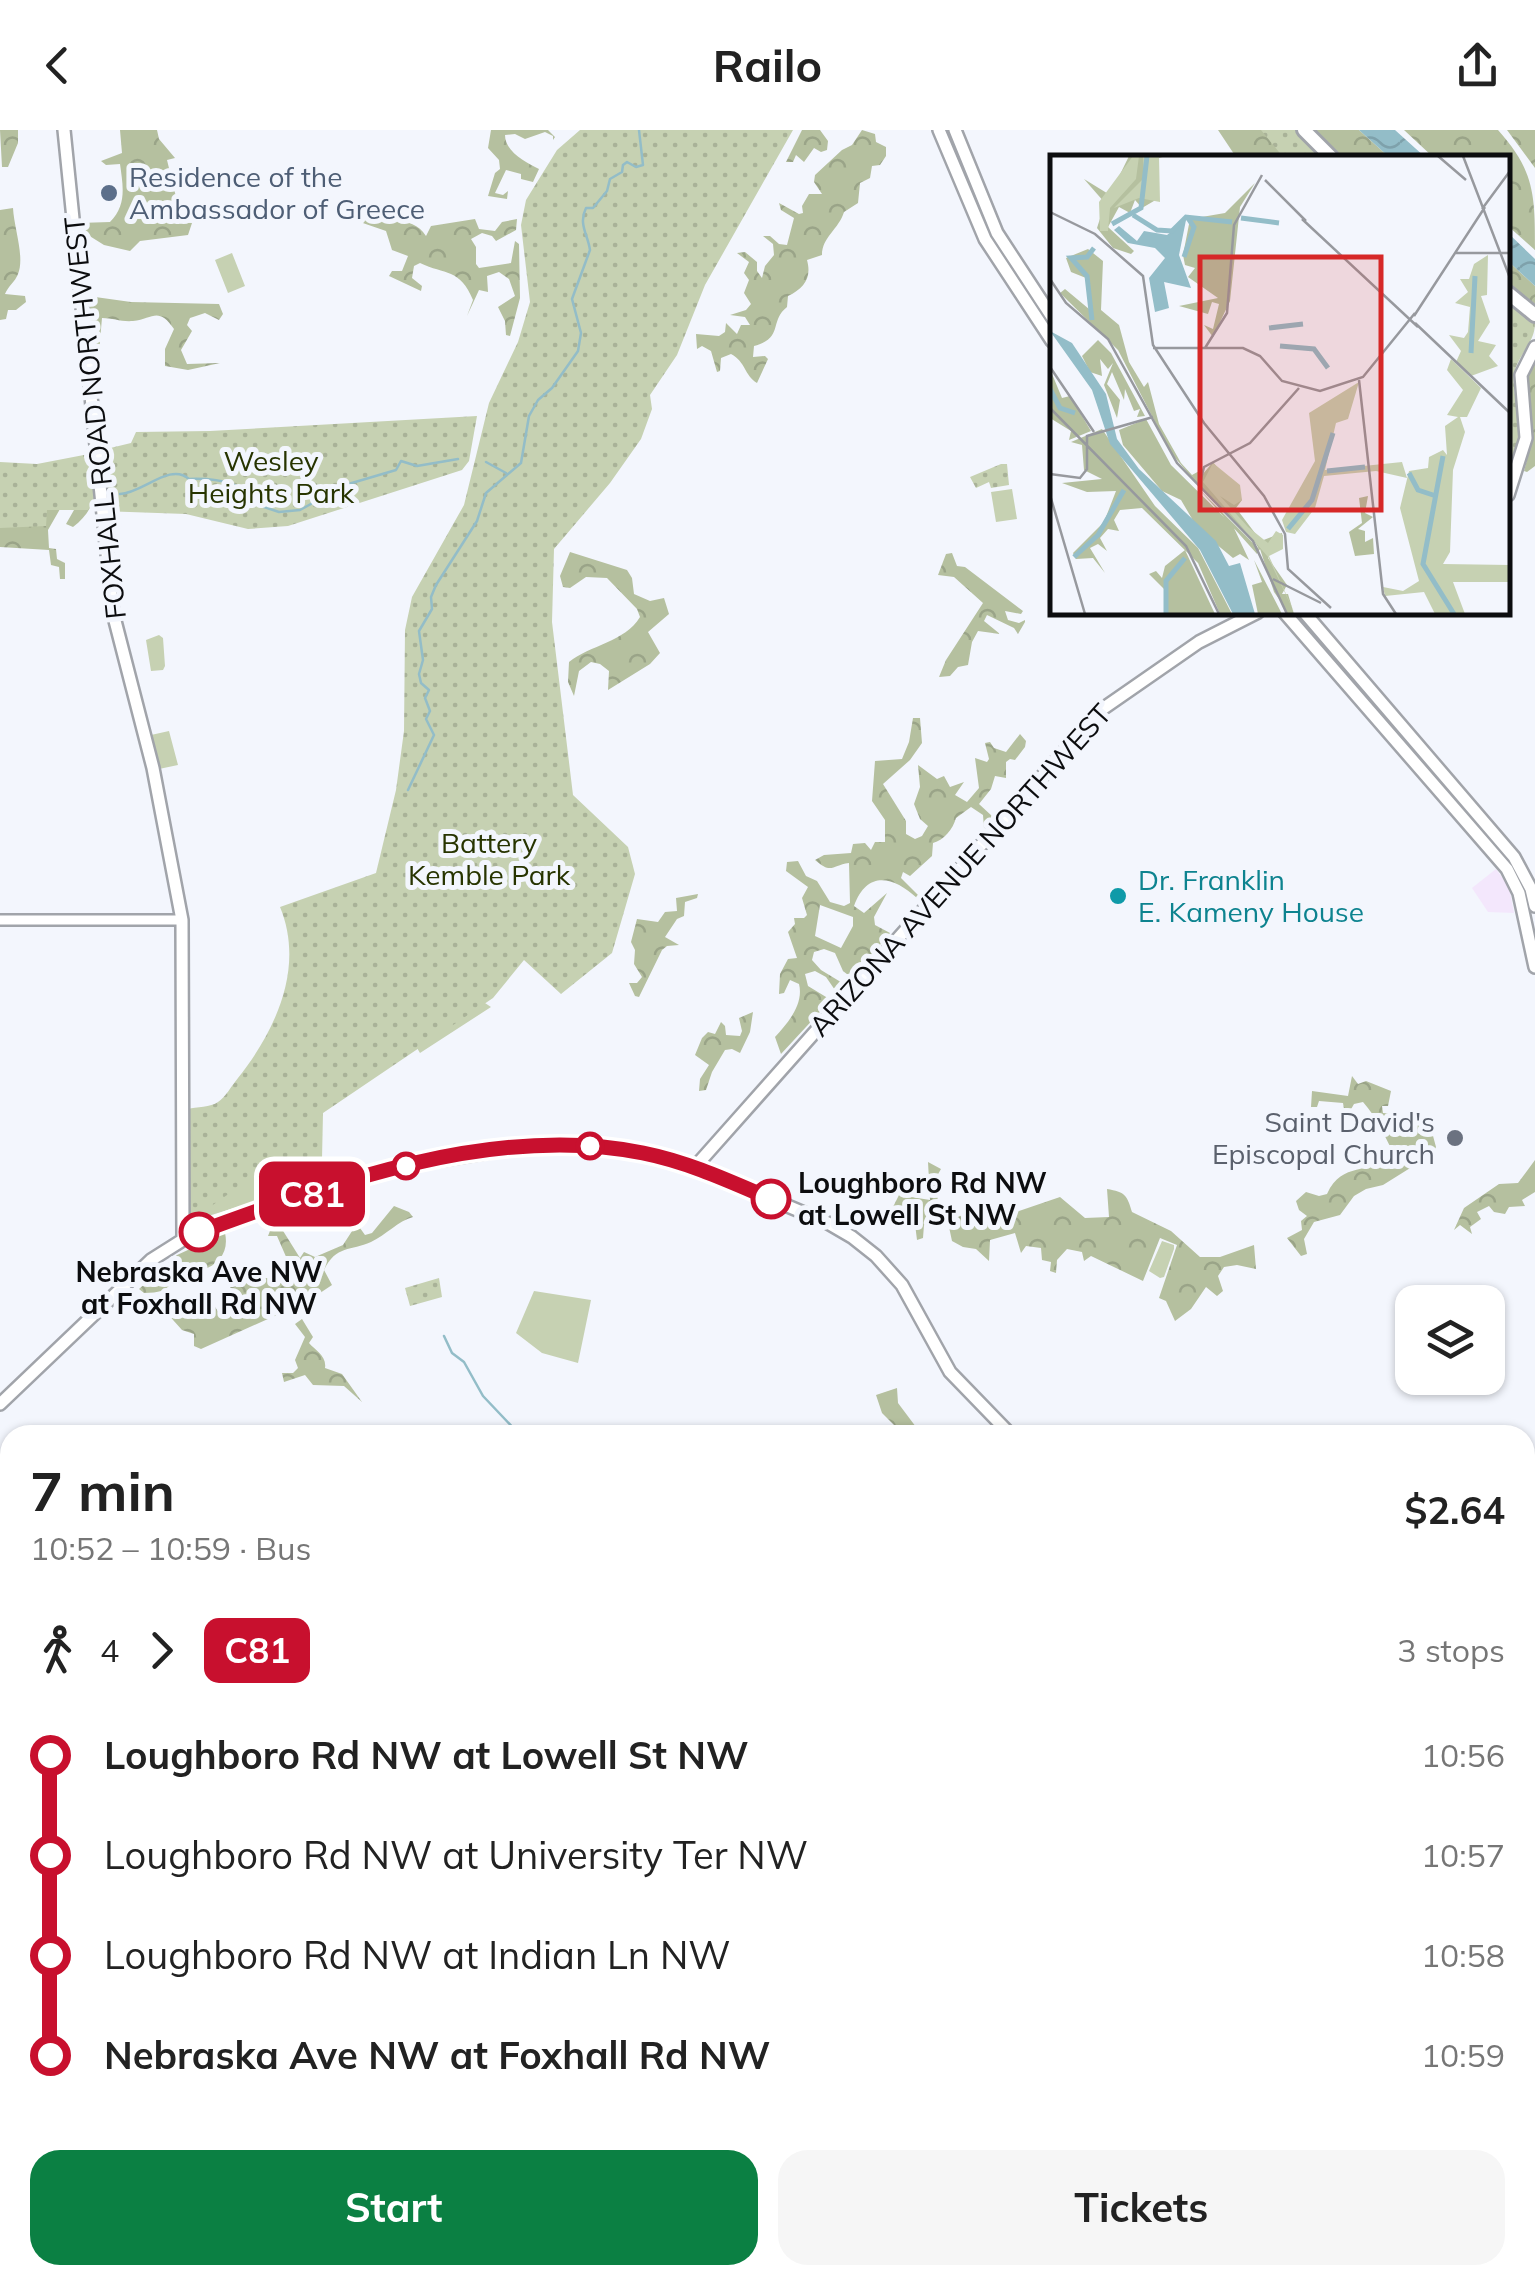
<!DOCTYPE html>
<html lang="en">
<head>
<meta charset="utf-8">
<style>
  :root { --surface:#fff; --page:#f6f6f6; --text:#222; --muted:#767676; --accent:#0b8043 }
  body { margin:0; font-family:Mulish,sans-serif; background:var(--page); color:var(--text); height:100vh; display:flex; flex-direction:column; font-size:38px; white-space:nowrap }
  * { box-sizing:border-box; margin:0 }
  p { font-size:32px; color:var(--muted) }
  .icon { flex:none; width:55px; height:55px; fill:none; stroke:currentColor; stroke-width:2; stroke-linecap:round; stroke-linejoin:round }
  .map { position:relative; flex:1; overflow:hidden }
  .details { position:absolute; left:0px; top:1295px; width:1535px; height:860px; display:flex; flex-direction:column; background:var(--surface); border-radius:30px 30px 0 0; box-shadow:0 2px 8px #0004 }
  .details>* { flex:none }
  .badge { padding:0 20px; border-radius:15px; font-size:35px; line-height:65px }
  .buttons { position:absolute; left:1395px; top:1155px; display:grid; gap:20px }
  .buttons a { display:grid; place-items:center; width:110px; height:110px; border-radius:20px; background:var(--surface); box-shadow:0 2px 8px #0004; font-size:50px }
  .map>.badge { position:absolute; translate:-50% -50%; box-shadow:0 0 0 5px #fff }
  .legs { display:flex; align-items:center; gap:15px; height:110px; padding:0 30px; font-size:32px }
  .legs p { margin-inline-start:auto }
  .summary { display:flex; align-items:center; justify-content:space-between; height:170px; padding:0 30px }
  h1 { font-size:55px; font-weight:700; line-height:75px }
  .button { display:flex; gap:20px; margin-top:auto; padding:20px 30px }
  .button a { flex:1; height:115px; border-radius:30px; background:var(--accent); color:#fff; font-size:40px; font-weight:700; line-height:115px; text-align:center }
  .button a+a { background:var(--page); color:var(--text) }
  ul { padding:0 30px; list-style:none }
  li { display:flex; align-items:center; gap:35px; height:100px; font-size:38px }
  li i { display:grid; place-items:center; width:15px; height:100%; margin:0 12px; background:currentColor }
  li i::after { content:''; width:25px; height:25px; margin:-12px; border:8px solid; border-radius:50%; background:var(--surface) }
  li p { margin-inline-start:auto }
  li:first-child i { background:linear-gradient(#0000 50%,currentColor 0) }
  li:last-child i { background:linear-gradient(currentColor 50%,#0000 0) }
  header { display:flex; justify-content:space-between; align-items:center; height:130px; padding:0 30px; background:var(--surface); font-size:45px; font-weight:700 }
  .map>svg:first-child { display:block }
</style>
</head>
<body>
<header><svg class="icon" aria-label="back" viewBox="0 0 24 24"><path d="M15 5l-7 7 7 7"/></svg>Railo<svg class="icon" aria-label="share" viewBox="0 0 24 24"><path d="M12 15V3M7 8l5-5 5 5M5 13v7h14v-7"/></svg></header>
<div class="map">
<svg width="1535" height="2155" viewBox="0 0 1535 2155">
  <defs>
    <pattern id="industrial-grid" width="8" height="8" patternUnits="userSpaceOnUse" patternTransform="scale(2.5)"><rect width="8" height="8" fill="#fce7e4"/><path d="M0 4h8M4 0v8" fill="none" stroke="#d7c5c2"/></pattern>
    <pattern id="forest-crowns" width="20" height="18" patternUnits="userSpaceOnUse" patternTransform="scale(2.5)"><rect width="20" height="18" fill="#b5c09f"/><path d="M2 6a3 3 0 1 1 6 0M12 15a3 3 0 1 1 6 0" fill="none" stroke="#9aa488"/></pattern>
    <pattern id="park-dots" width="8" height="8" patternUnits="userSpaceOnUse" patternTransform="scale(2.5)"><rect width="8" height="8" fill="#c6d1b2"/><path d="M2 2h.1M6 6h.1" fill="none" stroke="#a9b298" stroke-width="1.8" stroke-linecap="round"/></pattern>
    <pattern id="water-waves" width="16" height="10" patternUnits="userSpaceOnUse" patternTransform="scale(2.5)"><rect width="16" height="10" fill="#93bdc8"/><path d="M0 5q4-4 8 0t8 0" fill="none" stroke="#7ea1ab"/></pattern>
  </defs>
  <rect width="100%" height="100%" fill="#f3f6fd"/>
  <path fill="#f3e7fc" d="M1496 739 1509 757 1514 783 1488 782 1472 758Z"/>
  <path fill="url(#industrial-grid)" d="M1525 1574H1535V2155L1525 2145Z"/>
  <path fill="#c6d1b2" d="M232 123 245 156 228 163 215 130Z
    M1012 359 1017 389 996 392 991 362Z
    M159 505 163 508 165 536 163 540 151 541 146 510Z
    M169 601 178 635 159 639 151 605Z
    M479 869 491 877 420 923 411 908Z
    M253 1043 263 1069 192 1091V1076Z
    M1162 1111 1174 1115V1119L1164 1147 1160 1148 1149 1141Z
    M534 1161 591 1170 578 1233 542 1223 516 1203Z"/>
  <path fill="url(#forest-crowns)" fill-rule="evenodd" d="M0 0H18V13L8 37H2Z
    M120 0H157L159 9 175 28 167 30 177 71 161 85 160 92 192 93 188 105 140 111 130 121 104 115 80 100 79 93 110 92C127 75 123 56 120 34L106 35 101 31 122 23Z
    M491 0H548L555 7 553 10V6L545 2 525 9 515 4 505 5C505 22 526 32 539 39L533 52 521 49V44L506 40 495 63 503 65 508 61 507 69 488 66 495 43 500 39 499 30 488 18Z
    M802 0H820L828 11 827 20 821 22 814 18 804 32 796 25 793 32H786Z
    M862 0 875 4 876 12 886 17V26L880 35 872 36 870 48 860 53 858 73 844 82C839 99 822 107 822 125L807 130C812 148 804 158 788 166L787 177C769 191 784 208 754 216L753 227 765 226 768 229 757 253C744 245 746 232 731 224L721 228 720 241 717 242 711 221 702 216 697 219 696 204 719 206 725 202 726 193 737 204 741 195H750L745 187 730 185 746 180 751 174 744 163 749 150 744 143 749 132 737 123 745 122 757 132V141L762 148 765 136 774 125 773 114 763 106H770L779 114 787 115 794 88 781 80 779 73 799 84 803 83 802 76 809 64H822L814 52 815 45 842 20 852 15Z
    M1218 0H1294L1320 27H1236Z
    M1315 0H1359L1389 27H1343Z
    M1404 0H1498C1535 41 1535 66 1535 120L1508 96V28L1433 27Z
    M1507 0H1535V38Z
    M13 78C14 98 25 127 18 144 15 152 8 156 5 164L25 166 26 172 16 180H8L6 189 0 190V80Z
    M359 87C380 94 412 83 426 106L431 96 475 89 479 99 495 101 502 92 517 89 516 100 496 111 492 106 482 103 471 109 476 117V134L479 138 511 133 515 111 519 114 520 168 510 206 506 205 505 191 498 177 515 166 509 149 499 142 487 146 488 162 479 160 467 186 473 170C460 138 445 145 420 133L414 136 412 148 422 156 421 161 389 146 392 141H402L408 126 392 120 386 101 357 91Z
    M1508 131 1535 156V174L1508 153Z
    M88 166 131 172 219 174 223 184 219 190 205 183 190 188 187 195 192 201 181 220 187 234 220 233 188 240 165 236V219L174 199C158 176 153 189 133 191 121 192 113 188 102 188L99 222H92Z
    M1535 228V336L1527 342 1524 341 1533 307 1527 246Z
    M88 328C102 354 96 380 73 397L66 394 74 380 60 379 48 400 49 418 56 419 57 429 65 433V449H60L59 437 51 435 49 420 0 417V334L34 335Z
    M570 422 627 440 632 448 634 464 650 471 664 468 669 484 648 502 660 523 650 534 608 560 609 541 600 534 591 532 579 541 574 566 568 552 569 532C590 515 625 512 640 487L637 479 607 448 586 447 570 458 563 457 560 446Z
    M952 423 957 436 965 437 1023 481 1021 484 1005 481 1008 490 1019 493 1025 490V492L1018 504 1014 498 987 485 984 491 1000 504 978 501 972 512 968 535 958 537 950 546 939 547 946 530 983 473 954 447 938 445 946 424Z
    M913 588H920L922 613 910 630 883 654 906 691V704L915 709 922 706 928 696 920 689 914 674 920 657 918 635 937 649 944 646 950 657 964 652 955 665 967 672 979 658 975 628 987 632 989 629 985 613 990 612 994 618 1006 622 1020 604 1026 611 1025 617 1015 630 1010 629 1006 632V648L995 646 991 659 979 674 992 686 984 698 983 685 971 677 956 688C953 699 944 710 933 713L932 726 910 746 903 742 901 748 920 767 917 768C893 746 867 740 854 776L864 783 887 763 874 787 875 795 890 803 852 848 843 841 835 823 824 819 814 822 812 830 821 840 844 854 837 863 826 847 815 841 805 844 808 856 831 870 781 924 775 907C788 893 804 874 799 854L790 850 784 863 779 864 780 844 788 829 797 828 788 802 795 794 794 788H804L807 785 802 768 808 757 786 741 787 732 798 731 806 746 817 751 830 772 844 776 850 773 849 733C832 735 832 745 815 730L824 725 851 723 853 714 865 713 871 720 875 712H885V690L872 671 875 631 902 629 909 612ZM820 775 853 787V796L841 818 815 806Z
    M698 764 697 768 685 772 684 786 677 789 665 807 679 815 667 816 662 820 639 867 635 866 629 853H637L642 847 634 834 635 820 631 812 637 789 658 792 665 782 677 781 676 768Z
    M753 882 750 902 740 923 732 919 725 920 712 942 706 960 699 961 700 949 709 935 695 925 702 908 708 902 715 904 721 892 725 896 726 905 740 906 742 901 739 888Z
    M1352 946 1358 954 1366 951 1391 961 1388 976H1382L1383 983 1395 984 1422 996 1429 991 1436 1017 1430 1030H1423L1383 1055 1366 1059 1354 1066 1340 1085 1314 1092 1304 1109 1307 1124 1301 1126 1287 1108 1302 1100 1301 1091 1307 1086 1299 1080 1296 1071 1306 1062 1319 1066 1327 1064C1343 1029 1368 1049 1392 1020 1383 1003 1377 988 1363 972L1354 974 1350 981 1344 979 1343 973 1319 971 1317 977H1311L1312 961 1348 966Z
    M1535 1030V1062L1522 1070 1525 1076 1509 1077 1505 1084 1494 1082 1489 1076 1477 1082 1481 1089 1470 1097 1472 1104 1460 1095 1454 1100 1464 1078 1499 1054 1518 1053Z
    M928 1032 941 1039 937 1046 938 1085 990 1087 991 1079 1019 1081 1060 1067 1085 1088 1109 1087 1107 1059C1125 1062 1127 1065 1132 1082L1171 1101 1200 1127H1220L1254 1115 1256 1139 1237 1135 1224 1137 1218 1146 1223 1161 1217 1166 1206 1157 1191 1179 1175 1191 1166 1171 1159 1168 1177 1115 1160 1108 1143 1151 1091 1126 1084 1131 1082 1122 1067 1119 1057 1130 1056 1143 1050 1141 1051 1132 1042 1130 1041 1118 1026 1116 1021 1123 1015 1103 990 1110 989 1131 976 1119 963 1117 952 1111 949 1097 924 1095 923 1108 917 1110 915 1094 891 1081 899 1065 930 1070Z
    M394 1076 409 1082 413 1087C398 1091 386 1105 371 1112 351 1121 336 1115 324 1140L332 1155 308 1171 201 1219 194 1216V1204L182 1200 165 1181 168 1175 199 1182 204 1176 214 1175 220 1185 234 1181 241 1174 230 1157 232 1150 268 1148 272 1142 281 1139V1130L287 1129 277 1106H268L275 1088 300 1128 304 1122 315 1127 343 1115 354 1098H360L365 1105 372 1103Z
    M225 1103C229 1121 220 1134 202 1140 197 1141 191 1139 186 1141 165 1151 176 1163 144 1163L139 1159 177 1125Z
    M302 1189 313 1207 309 1213C315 1220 327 1226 325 1238L342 1244 362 1272 344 1256 313 1255 305 1245 284 1252 282 1243H293L298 1238 295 1230 305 1207 295 1194Z
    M897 1258 898 1273 922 1305H904L882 1283 876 1265Z
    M1535 1720V1796L1525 1798V1726L1531 1727Z
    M0 1879 10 1888V1938L0 1931Z
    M1525 1897 1535 1901V2155H1275V2145H1525Z
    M29 2145H89V2155H39L31 2154Z"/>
  <path fill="url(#park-dots)" d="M580 0H793L705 155 677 225 650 265 652 279 641 309 610 353 554 419 552 492 573 665 628 717 635 744 612 823 561 864 524 830 493 868 323 983 322 1029 301 1038 257 1044 187 1093 188 979C196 977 211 977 218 972 225 968 232 955 238 948 276 900 305 837 280 777L376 743 396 660 404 601 405 500 412 467 464 375 489 273 518 212 530 172 521 95 526 70 557 20Z
    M1261 0H1299L1327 27H1283Z
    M1508 171 1535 193C1535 211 1522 221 1516 237 1509 257 1521 281 1520 302 1519 318 1513 333 1508 349Z
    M477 286 469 331 462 340 288 396 248 399 186 384 101 381 98 321 131 313 136 302 210 301Z
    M89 324 95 369 88 380H47L46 396 0 398V332L37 334Z
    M1001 334H1007L1009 355 991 358 989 352 976 358 970 347Z
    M439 1148 442 1167 410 1176 405 1158Z
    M10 1997V2145H28L18 2155H0V2007Z"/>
  <path fill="url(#water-waves)" d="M1359 0H1395L1425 27H1389Z
    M1508 103 1535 129V156L1508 131Z"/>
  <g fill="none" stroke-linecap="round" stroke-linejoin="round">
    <path stroke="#93bdc8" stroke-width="2.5" d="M486 332 506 343
      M120 364C143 363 170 332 189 349 214 348 245 352 258 375L279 382 300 380 345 355 396 340 401 331 417 336 458 329
      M408 660 434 605 426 589 430 581 425 568 429 560 421 553 419 544 423 530 419 501 432 479 431 467 436 455 477 391 486 363 521 333 529 286 538 270 552 258 578 221 581 203 572 169 590 120C588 105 578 94 586 78H593L607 61 610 49 622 42 623 35 627 32 636 37 643 35 639 0
      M444 1206 452 1223 464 1232 483 1266 520 1305"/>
    <g stroke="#a1a4aa" stroke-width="14">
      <path id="minor" d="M0 790H182
        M145 2145V2155"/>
    </g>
    <g stroke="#a1a4aa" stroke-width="16">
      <path id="major" d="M64 0 113 483 153 638 182 790 183 1109
        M939 0 985 109 1052 211
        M955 0 997 103 1052 187
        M1508 365 1526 308 1521 245 1535 217
        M1284 482 1507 739 1519 763 1535 837
        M1304 482 1514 727 1531 759 1535 776
        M695 1037 1101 580 1199 512 1258 482
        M0 1274 151 1130 189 1106 388 1039 514 1018 580 1015 640 1022 695 1037 828 1093 852 1107 876 1126 902 1155 950 1242 1011 1305
        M1525 1384H1535
        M0 1860 10 1870
        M305 2145 315 2155
        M1260 2155 1261 2145
        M1270 2155V2145"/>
    </g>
    <g stroke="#a1a4aa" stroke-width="18">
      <path id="highway" d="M1304 0 1332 28
        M1508 163 1535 185"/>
    </g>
    <use href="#minor" stroke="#fff" stroke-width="9"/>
    <use href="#major" stroke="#fff" stroke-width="11"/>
    <use href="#highway" stroke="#fff" stroke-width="12"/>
  </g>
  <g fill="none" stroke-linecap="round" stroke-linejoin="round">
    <g stroke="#fff" stroke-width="22">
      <path id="line-1" d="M199 1102C335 1052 497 993 643 1023 688 1032 729 1051 771 1069"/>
    </g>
    <use href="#line-1" stroke="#c8102e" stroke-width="15"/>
  </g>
  <circle fill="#5c6f8a" stroke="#f3f6fd" stroke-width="4" cx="109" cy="63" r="10"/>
  <circle fill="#0f9aa8" stroke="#f3f6fd" stroke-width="4" cx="1118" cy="766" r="10"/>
  <circle fill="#6b7280" stroke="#f3f6fd" stroke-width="4" cx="1455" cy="1008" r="10"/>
  <g fill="#fff" stroke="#c8102e" stroke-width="5">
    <circle cx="590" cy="1016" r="12"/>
    <circle cx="406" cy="1036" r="12"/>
    <circle cx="771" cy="1069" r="18"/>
    <circle cx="199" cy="1102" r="18"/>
  </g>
  <g text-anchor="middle" stroke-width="10" stroke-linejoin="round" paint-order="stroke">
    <g font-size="28" fill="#4e5e75" stroke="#f3f6fd" text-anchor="start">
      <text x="129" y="57">Residence of the<tspan x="129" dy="32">Ambassador of Greece</tspan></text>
    </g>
    <g font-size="28" fill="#0c0d0f" stroke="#f3f6fd">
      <text transform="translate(95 288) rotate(-96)" y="10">FOXHALL ROAD NORTHWEST</text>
      <text transform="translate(960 740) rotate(-48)" y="10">ARIZONA AVENUE NORTHWEST</text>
    </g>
    <g font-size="28" fill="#273400" stroke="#f3f6fd">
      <text x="271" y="341">Wesley<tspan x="271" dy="32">Heights Park</tspan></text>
      <text x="489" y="723">Battery<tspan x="489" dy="32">Kemble Park</tspan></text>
    </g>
    <g font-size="28" fill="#0d838f" stroke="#f3f6fd" text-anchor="start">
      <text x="1138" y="760">Dr. Franklin<tspan x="1138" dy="32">E. Kameny House</tspan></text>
    </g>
    <g font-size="28" fill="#5b616d" stroke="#f3f6fd" text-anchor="end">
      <text x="1435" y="1002">Saint David's<tspan x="1435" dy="32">Episcopal Church</tspan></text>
    </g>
    <g font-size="28" font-weight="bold" fill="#0c0d0f" stroke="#f3f6fd" text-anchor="start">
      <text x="798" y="1063">Loughboro Rd NW<tspan x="798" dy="32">at Lowell St NW</tspan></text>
      <text x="199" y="1152" text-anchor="middle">Nebraska Ave NW<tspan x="199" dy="32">at Foxhall Rd NW</tspan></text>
    </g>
  </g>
  <g transform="translate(1050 25)">
    <rect width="460" height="460" fill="#f3f6fd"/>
    <path d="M79 1H116L109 3V43L92 53 85 45 80 58 69 52 58 72 84 96 81 99 63 93 47 73 55 48 34 24 60 40ZM205 28 190 52 180 146 163 182 154 170 163 174 169 149 162 147 158 159 129 151 168 143 138 122 145 113 135 110 133 100 140 64 175 58ZM38 94 53 106 51 155 69 170 79 207 94 232 98 227 109 269 131 308 142 320 151 315 152 320 163 307 174 321 163 315V333L174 343 185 334 192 345 186 353 211 386 232 378 233 393 219 396 218 403 237 430 232 439H238L244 459H237L222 426 229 444 224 437 210 394 207 399 148 333 209 394 203 384 150 332 152 324 148 330 121 298 68 195 10 138 15 134 39 154 36 123 21 117 16 103ZM48 185 61 198 95 261 87 262 90 254 84 256 75 234 74 245 62 217 57 229 70 245 67 263 54 230 63 208 58 214 50 204 52 221 40 217 32 201ZM0 214 12 243 20 241 41 276 19 285 21 276 0 263ZM96 264 121 310 183 371 199 405 190 399 183 403 148 374 131 345 112 336 73 290 69 275ZM52 274 105 351 148 393 182 459H170L148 408 92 353 70 355 64 365 69 376 58 374 50 383 57 396 48 389 40 393 55 418 43 403 26 404 23 398 54 367 66 336 37 337 12 328 52 324 34 315 32 290 21 287ZM318 341 315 358 323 362 308 374 315 376V387L323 383 324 399 305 401 299 377 312 368 309 343ZM135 395 165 459H114L115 435 99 419 106 416 112 423 115 411ZM204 405 232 459H208L202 430 212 427Z" fill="#b5c09f"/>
    <path d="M83 1H89L86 24 60 53 58 76H50L49 47ZM93 1H115L109 2 110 47 89 43 64 53 94 23ZM438 100 437 140 431 141 440 167 428 186 446 190 439 201 448 211 421 221 406 207 411 196 399 180 414 183 418 177 420 152 405 148 418 137 410 124H419L424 109ZM401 204 431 233 417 262H410L415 277 403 315 400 397 393 409 460 410V427H403L415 459H385L374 437 335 441 333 432 353 436 369 426 350 353 359 316 378 313 379 302 393 295 397 300 395 271 408 262 397 260 413 235 397 215ZM309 227 298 264 286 268 275 315 352 307 357 323 326 316 274 321 265 353 245 379 236 377 232 365 265 306 259 258ZM163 308 190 330 192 345 184 350 170 341 198 372 218 388 226 376 233 380V394L219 401 245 459 218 402 153 327Z" fill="#c6d1b2"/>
    <path d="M136 65 129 100 141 133 114 127 119 153 105 157 99 123 115 103 105 93 78 88 64 75 69 71 87 86 94 76 117 80ZM0 176 22 188 56 239 67 284 89 314 166 386 179 411 190 408 205 459H183L150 395 60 289 42 235Z" fill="#93bdc8"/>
    <path fill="none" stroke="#93bdc8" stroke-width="5" d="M83 60 107 75 122 76 136 62 182 67M191 63 229 68M62 69 91 53 97 1M134 102 144 72 138 63M42 165 37 121 21 103 37 102 44 93M219 173 253 169M230 191 264 194 278 213M421 198 425 121M0 234 10 253 25 258M393 301 373 409 404 459M277 316 315 312M359 318 368 335 386 341M238 374 262 345 283 278M24 402 48 380 74 335M116 459V426L135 403"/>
    <path fill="none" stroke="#97999e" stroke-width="2.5" d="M388 1 416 25M413 1 460 123M215 25 256 66M432 54 460 16M0 57 45 79 93 121 103 190 154 268 214 341 235 379 238 414 281 453M252 64 368 172M405 98H460M0 124 16 148 58 184 127 308 203 386 237 459M364 161 435 52M365 168 460 258M103 193H193L210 201 232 226 270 236 313 222 365 158M155 193 177 158 184 70 212 20M0 212 44 277M309 225 333 439 346 459M0 253 136 391 169 459M0 319 30 323 37 314V281L103 262M149 332 154 312 200 288 249 233M0 340 35 459M223 424 271 448"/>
    <path fill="#d62828" fill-opacity="0.15" stroke="#d62828" stroke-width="5" d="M150 102H331V355H150Z"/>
    <rect width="460" height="460" fill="none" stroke="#0c0d0f" stroke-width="5"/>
  </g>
</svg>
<div class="buttons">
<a><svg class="icon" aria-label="layers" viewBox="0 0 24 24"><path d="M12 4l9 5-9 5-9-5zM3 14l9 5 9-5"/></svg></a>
</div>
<b class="badge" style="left:312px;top:1064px;background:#c8102e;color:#fff">C81</b>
<section class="details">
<div class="summary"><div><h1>7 min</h1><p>10:52 – 10:59 · Bus</p></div><b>$2.64</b></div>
<div class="legs"><svg class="icon" aria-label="walk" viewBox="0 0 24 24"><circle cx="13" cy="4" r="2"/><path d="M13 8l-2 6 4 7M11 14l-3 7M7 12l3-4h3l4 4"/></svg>4<svg class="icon" aria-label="forward" viewBox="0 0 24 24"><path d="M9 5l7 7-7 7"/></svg><b class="badge" style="background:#c8102e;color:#fff">C81</b><p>3 stops</p></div>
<ul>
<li><i style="color:#c8102e"></i><b>Loughboro Rd NW at Lowell St NW</b><p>10:56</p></li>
<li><i style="color:#c8102e"></i><span>Loughboro Rd NW at University Ter NW</span><p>10:57</p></li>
<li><i style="color:#c8102e"></i><span>Loughboro Rd NW at Indian Ln NW</span><p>10:58</p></li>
<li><i style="color:#c8102e"></i><b>Nebraska Ave NW at Foxhall Rd NW</b><p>10:59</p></li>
</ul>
<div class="button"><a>Start</a><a>Tickets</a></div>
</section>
</div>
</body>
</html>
